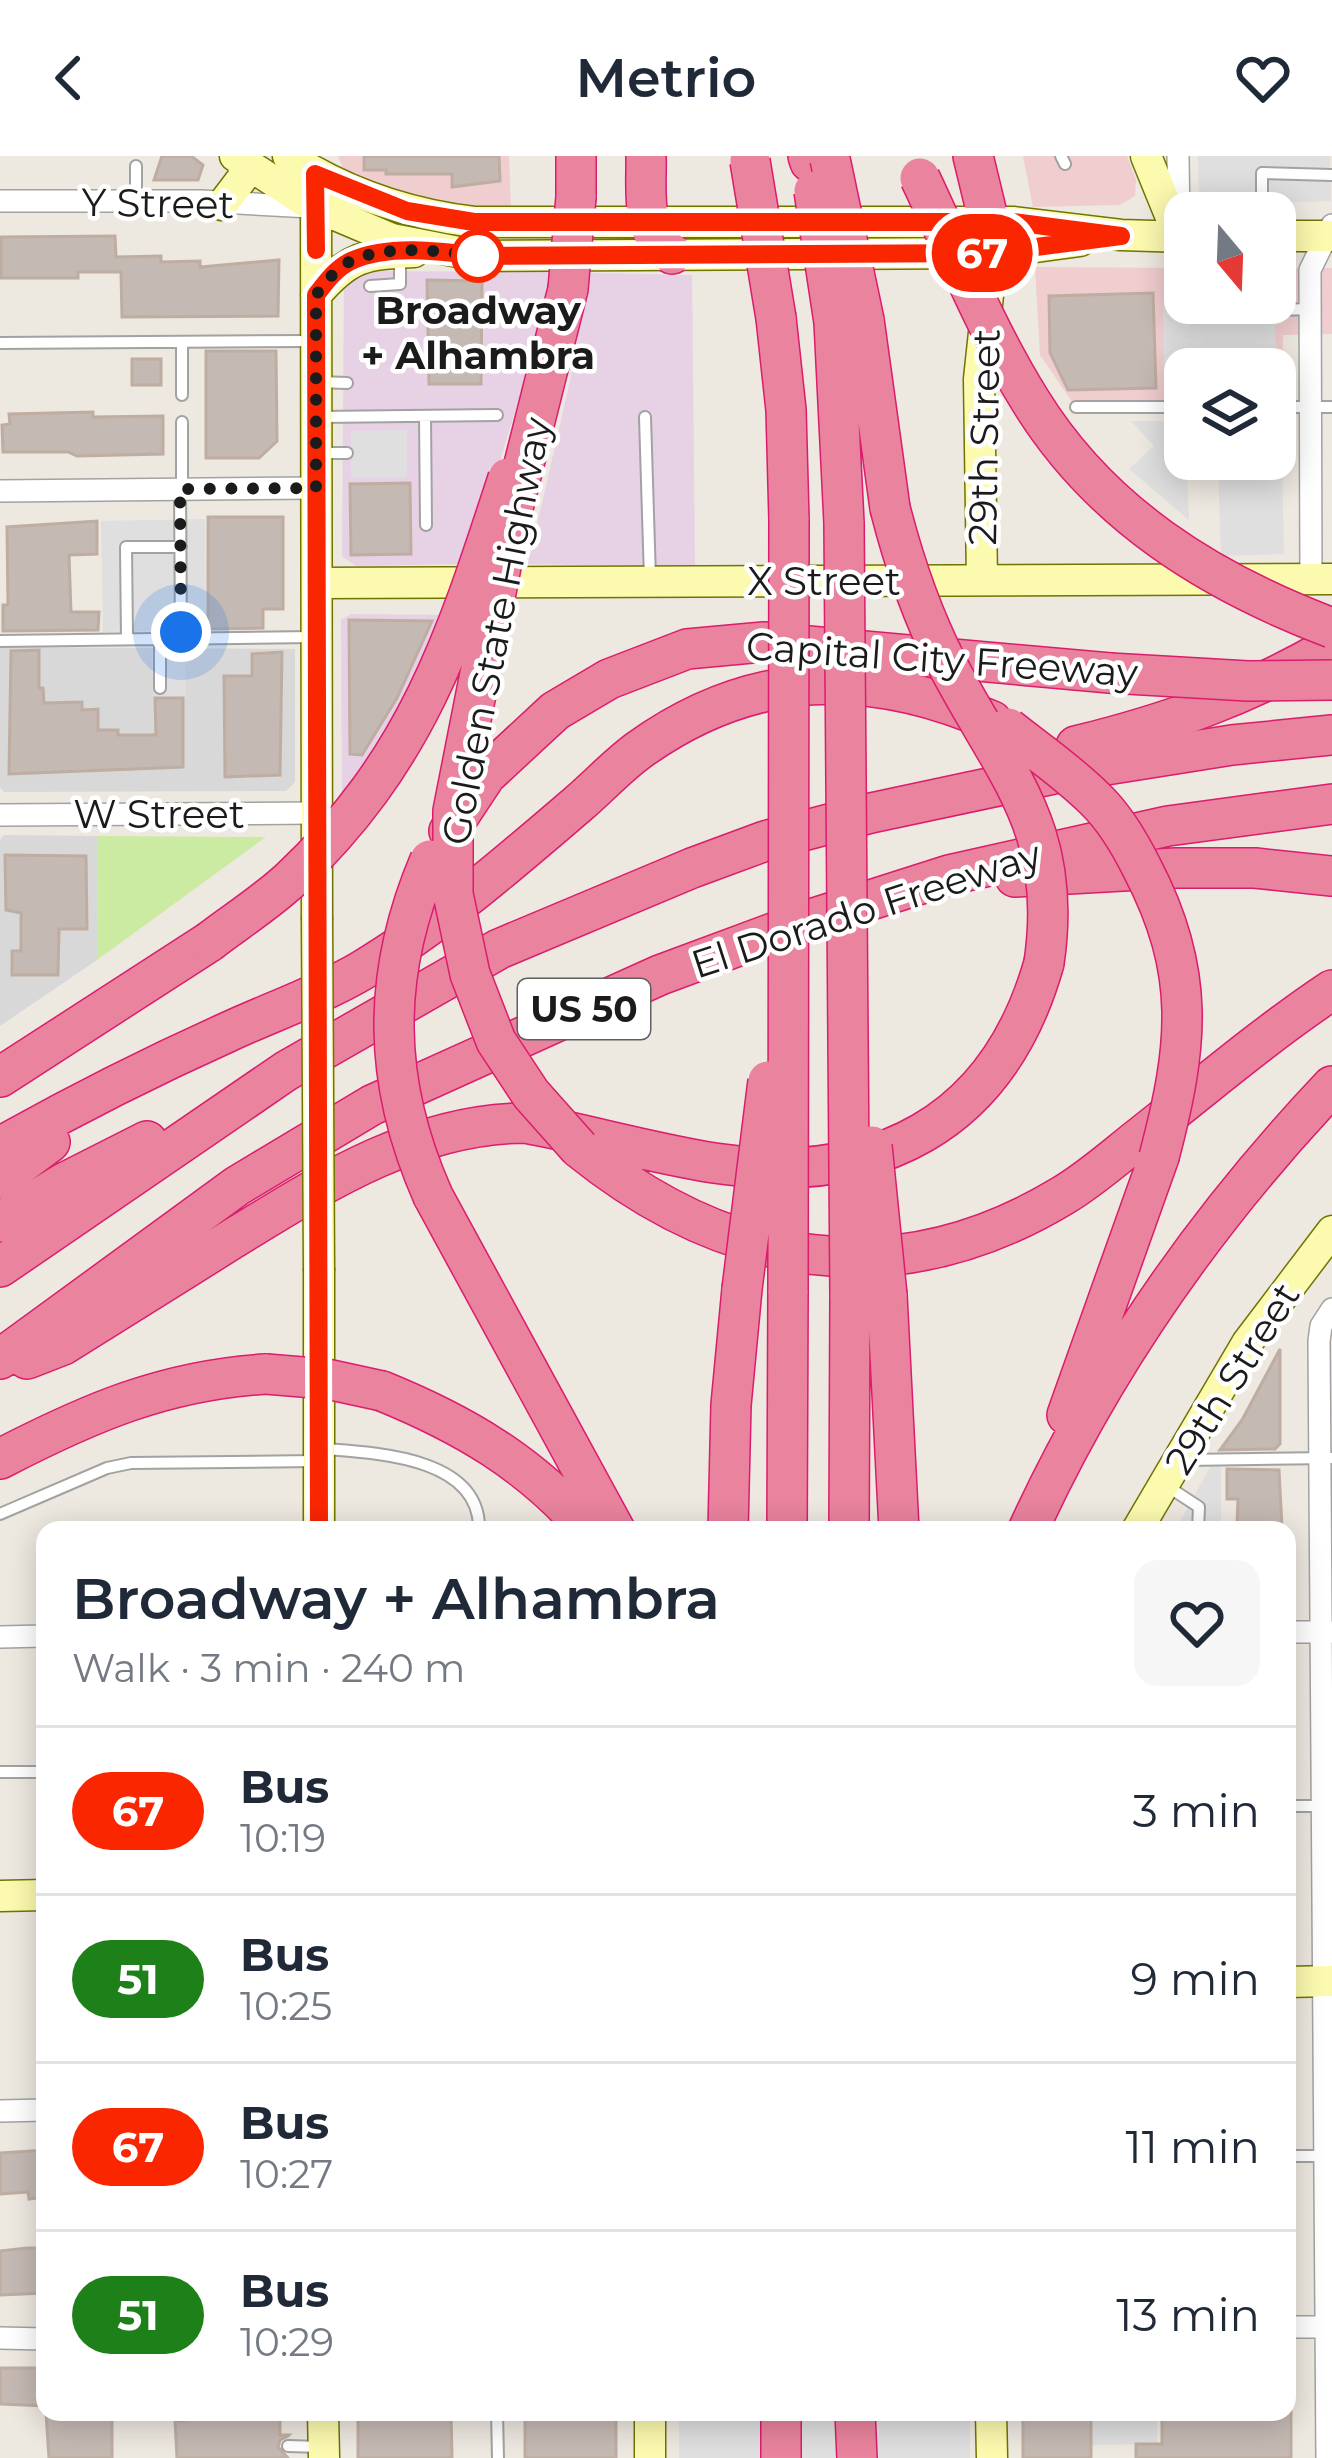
<!DOCTYPE html>
<html lang="en">
<head>
<meta charset="utf-8">
<style>
  :root { --surface:#fff; --page:#f6f6f7; --text:#1f2937; --muted:#747a83; --line:#e0e1e3 }
  body { margin:0; font-family:Montserrat,sans-serif; background:var(--page); color:var(--text); height:100vh; display:flex; flex-direction:column; font-size:45px; white-space:nowrap }
  * { box-sizing:border-box; margin:0 }
  p { font-size:39px; color:var(--muted) }
  .icon { flex:none; width:66px; height:66px; fill:none; stroke:currentColor; stroke-width:2; stroke-linecap:round; stroke-linejoin:round }
  .map { position:relative; flex:1; overflow:hidden }
  .details { position:absolute; left:36px; top:1365px; width:1260px; height:900px; display:flex; flex-direction:column; background:var(--surface); border-radius:24px; box-shadow:0 6px 30px #0003 }
  .details>* { flex:none }
  .badge { padding:0 24px; border-radius:39px; font-size:42px; line-height:78px }
  .needle { width:78px; rotate:161deg }
  .buttons { position:absolute; left:1164px; top:36px; display:grid; gap:24px }
  .buttons a { display:grid; place-items:center; width:132px; height:132px; border-radius:24px; background:var(--surface); box-shadow:0 6px 30px #0003; font-size:60px }
  .you { position:absolute; width:60px; height:60px; margin:-30px; border:9px solid #fff; border-radius:50%; background:#1a73e8; box-shadow:0 0 0 18px #1a73e833 }
  .map>.badge { position:absolute; translate:-50% -50%; box-shadow:0 0 0 6px #fff }
  .round { display:grid; place-items:center; flex:none; width:126px; height:126px; border-radius:24px; background:var(--page) }
  .head { display:flex; align-items:center; justify-content:space-between; height:204px; padding:0 36px }
  h1 { font-size:57px; font-weight:600; line-height:90px }
  ul { padding:0; list-style:none }
  li { display:flex; align-items:center; gap:36px; height:168px; padding:0 36px; border-top:3px solid var(--line) }
  li div { flex:1 }
  li b { display:block; font-size:45px }
  li em { font-style:normal }
  li .badge { min-width:132px; font-weight:700; text-align:center }
  header { display:flex; justify-content:space-between; align-items:center; height:156px; padding:0 36px; background:var(--surface); font-size:54px; font-weight:600 }
  .map>svg:first-child { display:block }
</style>
</head>
<body>
<header><svg class="icon" aria-label="back" viewBox="0 0 24 24"><path d="M15 5l-7 7 7 7"/></svg>Metrio<svg class="icon" aria-label="heart" viewBox="0 0 24 24"><path d="M12 20l-8-8c-3-5 5-10 8-4 3-6 11-1 8 4z"/></svg></header>
<div class="map">
<svg width="1332" height="2302" viewBox="0 0 1332 2302">
  <rect width="100%" height="100%" fill="#ede8e0"/>
  <path fill="#d9d8d8" d="M0 491 295 493V626L286 635 4 636 0 631Z
    M4 679 98 680 97 804 0 870V684Z"/>
  <path fill="#f0cdcf" d="M338 0H509L511 55 462 53 376 31 344 15Z
    M1023 0H1127L1136 24 1135 40 1120 49 1033 51Z
    M1035 111 1185 112V147H1275V112H1332V178L1283 179 1282 245H1275V213H1185V246L1073 247 1040 199Z"/>
  <path fill="#e7d1e5" d="M366 115 550 116 531 204 468 408 356 410 342 400 344 130Z
    M589 117 692 119 695 411 528 408 570 225Z
    M351 458 451 459 437 498 342 650 341 464Z"/>
  <path fill="#cceba2" d="M98 680 265 681H266L97 804Z"/>
  <path fill="#dfdfdf" d="M1198 0H1330L1331 45 1208 49 1199 43Z
    M1275 143H1283V167L1275 169 1277 241 1275 213H1185V242H1164L1163 146 1275 147Z
    M1131 265H1185L1189 364 1129 313 1154 290Z
    M1275 265H1281L1284 398 1221 400 1218 303H1275Z
    M407 274V321H351V275Z
    M205 363 206 474 103 476 101 365Z
    M185 493 186 541H153L152 494Z
    M1221 1310V1374L1177 1371 1210 1311Z
    M679 2256H970V2302H679Z
    M1091 2256H1157V2288L1091 2289Z"/>
  <path fill="#c5b9b3" stroke="#bfada2" stroke-width="3" d="M162 0H191L203 9 198 24H154Z
    M364 0H499L500 25 452 31V18H386V14H364Z
    M115 80 116 101 161 100V106L200 105V111L279 104 278 160 122 161 121 116H78V122H1V81Z
    M427 124 482 125 481 228H429Z
    M1153 137 1156 232 1068 234 1050 197 1049 140Z
    M206 195H276L277 285 259 302H206Z
    M132 203H161V229H132Z
    M93 256V261L163 260V298L77 300 68 296H3L2 269 10 268 9 258Z
    M410 327 411 398 351 399 350 328Z
    M208 361H283V453H263V472L208 473Z
    M97 365V398L69 399 71 456H99L98 474 3 475V449H8L7 371Z
    M349 464 432 465 397 542 362 599 350 598Z
    M39 494V532H43L44 547 82 546V554L98 553V574H118V579H156L155 542H183V611L9 618 11 495Z
    M282 496 280 619 225 621 224 520H252V498Z
    M5 699 86 700 87 773H59L58 819H12V795H21V757L6 754Z
    M1280 1193V1288L1275 1293 1220 1294 1242 1264Z
    M1227 1313 1279 1314 1282 1372 1237 1369 1238 1343H1227Z
    M45 1994V2041L29 2043 28 2036 0 2038V1997Z
    M27 2092H45V2137L0 2139V2095Z
    M0 2212H45V2250L0 2248Z
    M46 2256 112 2259V2302H49Z
    M184 2256H280V2279H289L288 2280 280 2284 278 2291 288 2302H177L175 2265H184Z
    M358 2256H451L452 2302H358Z
    M525 2256H616V2302H525Z
    M1023 2256H1091V2302H1023Z
    M1162 2256H1291V2302H1136V2288H1162Z"/>
  <g fill="none" stroke-linecap="round" stroke-linejoin="round">
    <g stroke="#a2a2a2" stroke-width="14">
      <path id="lane" d="M1061 0 1065 8
        M136 10V44
        M1262 57V17L1332 19
        M370 130 400 128V101
        M1249 155 1311 153
        M0 187 312 185
        M318 226 347 227
        M182 239V186
        M1076 251H1185
        M1275 251H1332
        M425 260 426 369
        M320 261 497 259
        M645 261 650 423
        M182 266V333
        M320 297H347
        M180 333 181 483
        M127 483 126 391H181
        M160 483V532
        M0 485 313 481
        M324 1293C376 1297 481 1301 479 1374
        M1185 1304 1332 1302
        M1167 1330 1199 1351 1198 1374
        M0 1358 107 1312 131 1307 316 1305
        M0 1616H45
        M1287 1650H1323
        M1287 2000H1326
        M497 2256 498 2302
        M288 2290 321 2291"/>
    </g>
    <g stroke="#a2a2a2" stroke-width="24">
      <path id="street" d="M1178 0 1179 68
        M0 45H201L310 51
        M0 335 316 332
        M1311 423 1310 114 1332 69
        M0 659 318 657
        M1287 1476H1331
        M0 1481 45 1480
        M0 1955 45 1954
        M1287 2171H1332
        M0 2182 45 2183
        M1327 2302 1319 1185 1321 1170 1332 1153"/>
    </g>
    <g stroke="#707400" stroke-width="33">
      <path id="secondary" d="M235 0 307 47 392 83 479 100 990 97 1080 85
        M288 0C345 37 407 58 474 66H1013L1121 79 1185 81
        M1146 0 1179 81
        M316 35 317 761
        M222 49 244 20 243 6
        M1275 80H1332
        M316 139C349 100 365 98 414 96
        M982 424 979 223 989 130 990 77
        M317 427 1332 423
        M319 1374V1115
        M1137 1374 1247 1187 1332 1075
        M0 1740 45 1739
        M1287 1826 1332 1825
        M323 2256 324 2302
        M650 2256V2302
        M991 2256 992 2302"/>
    </g>
    <g stroke="#dc1c6d" stroke-width="42">
      <path id="highway" d="M576 0V41
        M646 0C647 35 639 76 672 98
        M808 0 810 6
        M973 0 989 66
        M776 162 786 254 789 364
        M864 164 890 352
        M834 166 844 367
        M511 360 568 133
        M1076 590C1170 567 1248 539 1332 490
        M449 675 486 619 555 555 609 523 687 493 764 486 1110 517
        M1015 721 1176 712H1255L1332 720
        M0 921 209 786
        M0 991C75 949 150 911 228 876 271 856 320 839 361 815 438 769 509 707 578 648 598 631 617 610 639 594 752 513 868 511 992 565
        M579 992C726 1111 894 1141 1062 1040 1091 1023 1116 1000 1143 979 1205 930 1266 878 1332 834
        M0 1023 50 986
        M433 1040 615 1374
        M0 1066 64 1027 147 985
        M0 1111 286 915 499 793 692 712 765 685 871 657 1068 615 1232 589 1332 579
        M887 1139 899 1374
        M0 1203 237 1030 372 949 660 819 808 764 949 719 1168 670 1332 648
        M27 1203 63 1189C119 1154 174 1120 229 1085 320 1029 415 967 526 967 589 979 651 997 714 1007 876 1031 998 969 1044 807
        M382 1235C463 1268 530 1307 588 1374
        M1067 1259 1159 1001
        M0 1303C89 1257 165 1224 266 1218
        M728 1374 731 1249 742 1133
        M787 1374 788 1135
        M849 1374 850 1139
        M1028 1374C1103 1210 1208 1061 1332 930
        M781 2256V2302
        M855 2256 857 2302"/>
    </g>
    <use href="#lane" stroke="#fff" stroke-width="10"/>
    <use href="#street" stroke="#fff" stroke-width="21"/>
    <use href="#secondary" stroke="#fcfaaf" stroke-width="30"/>
    <use href="#highway" stroke="#e9839e" stroke-width="39"/>
    <g stroke="#707400" stroke-width="33" stroke-linecap="butt">
      <path id="secondary-bridge" d="M317 761 319 1115"/>
    </g>
    <g stroke="#dc1c6d" stroke-width="42" stroke-linecap="butt">
      <path id="highway-bridge" d="M830 3 864 164
        M750 5 776 162
        M920 22C955 96 987 175 1030 244 1100 358 1210 426 1332 472
        M814 35 834 166
        M568 133 576 41
        M890 352C904 407 921 457 947 508 1005 619 1064 672 1044 807
        M511 360 453 655V738L470 818 496 885 531 938 579 992
        M844 367 850 1139
        M1110 517 1248 525 1332 524
        M1008 572C1037 595 1069 617 1095 643 1115 662 1130 688 1142 712 1197 817 1188 891 1159 1001
        M430 704C381 819 382 925 433 1040
        M209 786C235 766 265 747 290 724 417 605 456 482 508 322
        M872 990 887 1139
        M742 1133 768 925
        M788 1135 789 364
        M266 1218 327 1223 382 1235"/>
    </g>
    <use href="#secondary-bridge" stroke="#fcfaaf" stroke-width="30"/>
    <use href="#highway-bridge" stroke="#e9839e" stroke-width="39"/>
  </g>
  <g fill="none" stroke-linecap="round" stroke-linejoin="round">
    <g stroke="#fff" stroke-width="27">
      <path id="line" d="M316 94 315 18 407 55 474 66H1013L1121 80 990 97 478 100C440 95 388 88 351 105 336 112 326 126 316 139L319 1374"/>
    </g>
    <use href="#line" stroke="#fa2600" stroke-width="18"/>
    <path stroke="#1b1b1b" stroke-width="12" stroke-dasharray="0 21.6" d="M181 476 180 333 316 332V139C326 126 336 112 351 105 387 88 441 95 478 100"/>
  </g>
  <circle fill="#fff" stroke="#fa2600" stroke-width="6" cx="478" cy="100" r="24"/>
  <g text-anchor="middle" stroke-width="9" stroke-linejoin="round" paint-order="stroke">
    <rect fill="#fff" stroke="#5f5f5f" stroke-width="3" x="518" y="823" width="132" height="60" rx="9"/>
    <g font-size="36" font-weight="bold" fill="#1b1b1b">
      <text x="584" y="866">US 50</text>
    </g>
    <g font-size="39" fill="#1b1b1b" stroke="#fff">
      <text transform="translate(158 47) rotate(1)" y="14">Y Street</text>
      <text transform="translate(984 281) rotate(-89)" y="14">29th Street</text>
      <text x="824" y="439">X Street</text>
      <text transform="translate(496 475) rotate(-79)" y="14">Golden State Highway</text>
      <text transform="translate(942 503) rotate(4)" y="14">Capital City Freeway</text>
      <text x="159" y="672">W Street</text>
      <text transform="translate(866 753) rotate(-18)" y="14">El Dorado Freeway</text>
      <text transform="translate(1232 1222) rotate(-58)" y="14">29th Street</text>
    </g>
    <g font-size="39" font-weight="bold" fill="#1b1b1b" stroke="#fff">
      <text x="478" y="168">Broadway<tspan x="478" dy="45">+ Alhambra</tspan></text>
    </g>
  </g>
</svg>
<div class="buttons">
<a><svg class="needle" viewBox="-14 -14 28 28"><path d="M0-13l5 13h-10z" fill="#e53935"/><path d="M0 13l5-13h-10z" fill="#747a83"/></svg></a>
<a><svg class="icon" aria-label="layers" viewBox="0 0 24 24"><path d="M12 4l9 5-9 5-9-5zM3 14l9 5 9-5"/></svg></a>
</div>
<div class="you" style="left:181px;top:476px"></div>
<b class="badge" style="left:982px;top:97px;background:#fa2600;color:#fff">67</b>
<section class="details">
<div class="head"><div><h1>Broadway + Alhambra</h1><p>Walk · 3 min · 240 m</p></div><a class="round"><svg class="icon" aria-label="heart" viewBox="0 0 24 24"><path d="M12 20l-8-8c-3-5 5-10 8-4 3-6 11-1 8 4z"/></svg></a></div>
<ul>
<li><span class="badge" style="background:#fa2600;color:#fff">67</span><div><b>Bus</b><p>10:19</p></div><em>3 min</em></li>
<li><span class="badge" style="background:#1e8019;color:#fff">51</span><div><b>Bus</b><p>10:25</p></div><em>9 min</em></li>
<li><span class="badge" style="background:#fa2600;color:#fff">67</span><div><b>Bus</b><p>10:27</p></div><em>11 min</em></li>
<li><span class="badge" style="background:#1e8019;color:#fff">51</span><div><b>Bus</b><p>10:29</p></div><em>13 min</em></li>
</ul>
</section>
</div>
</body>
</html>
